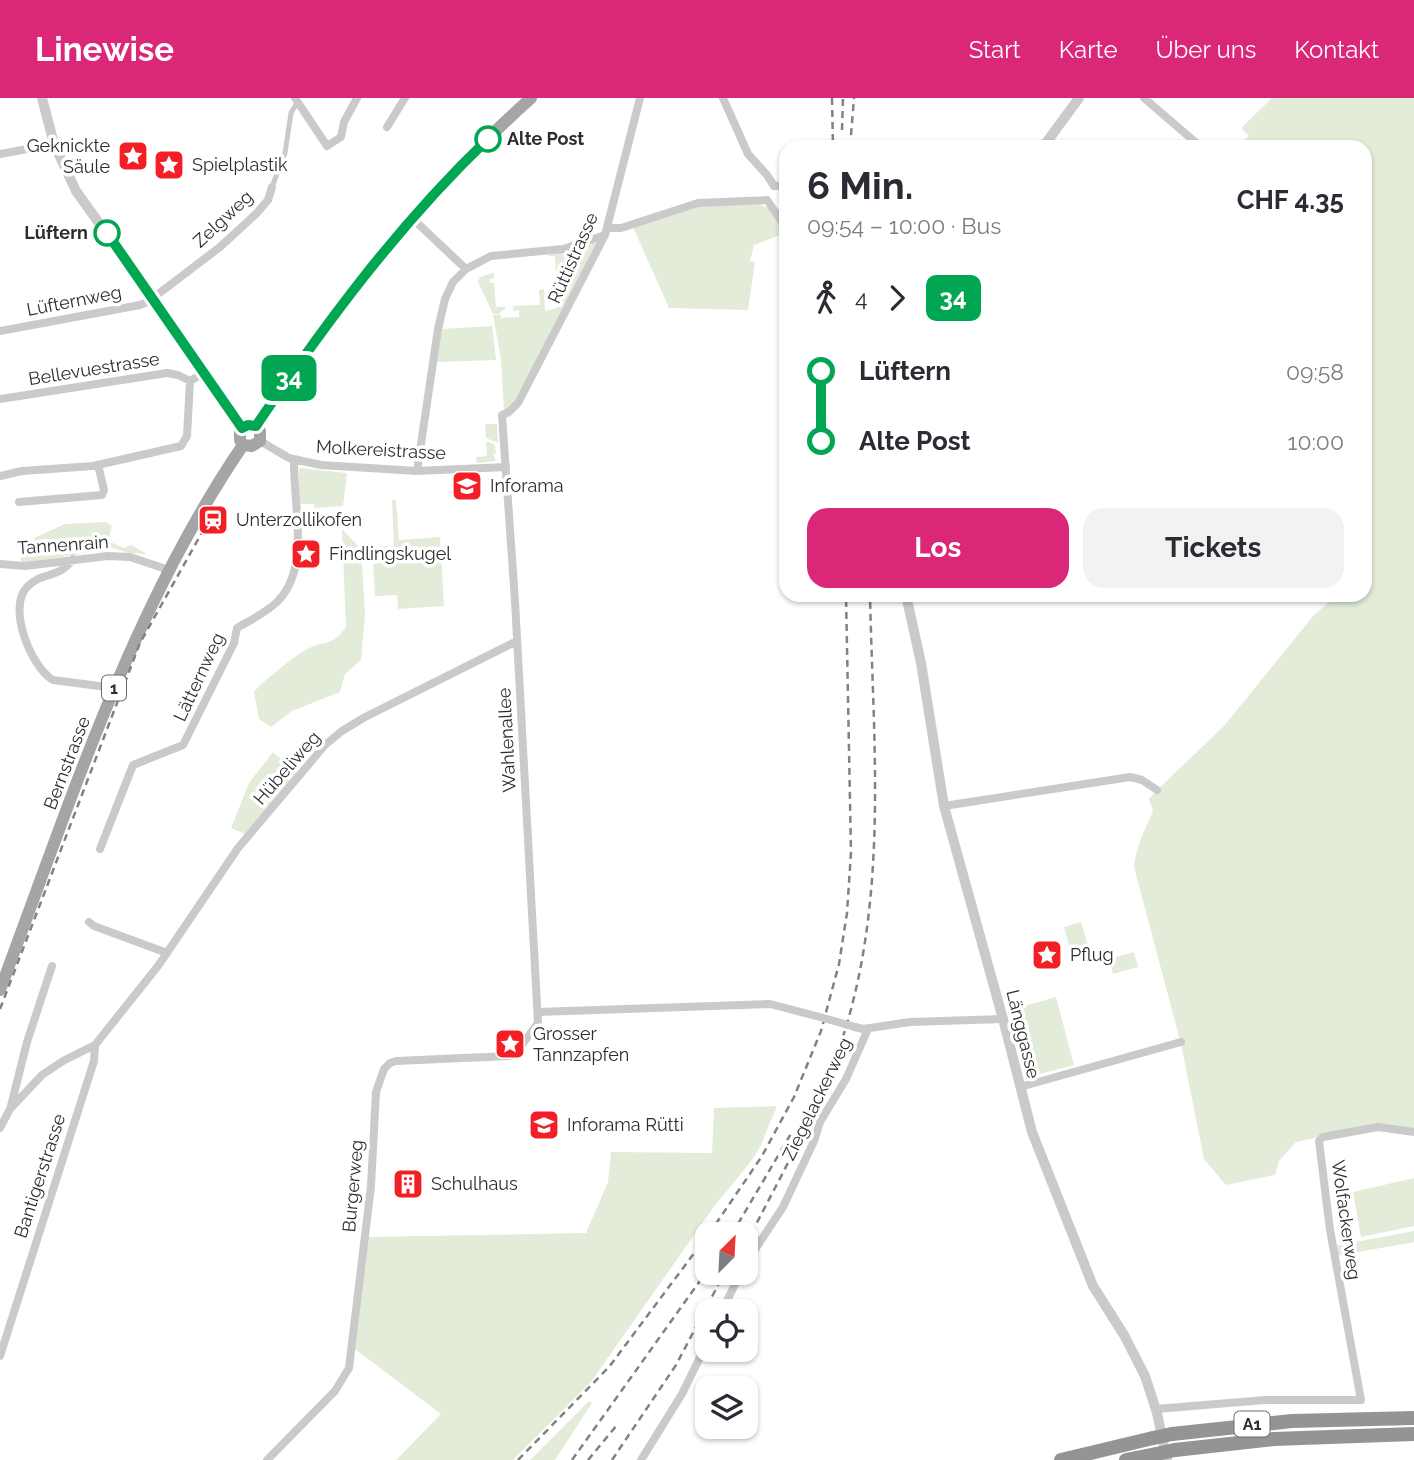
<!DOCTYPE html>
<html lang="de">
<head>
<meta charset="utf-8">
<style>
  :root { --surface:#fff; --page:#f2f2f3; --text:#2b2b33; --muted:#7c7c81; --accent:#db2777 }
  body { margin:0; font-family:Raleway,sans-serif; background:var(--page); color:var(--text); height:100vh; display:flex; flex-direction:column; font-size:26px; white-space:nowrap }
  * { box-sizing:border-box; margin:0 }
  p { font-size:23px; color:var(--muted) }
  .icon { flex:none; width:38px; height:38px; fill:none; stroke:currentColor; stroke-width:2; stroke-linecap:round; stroke-linejoin:round }
  .map { position:relative; flex:1; overflow:hidden }
  .side { position:absolute; left:779px; top:42px; width:593px; height:462px; display:flex; flex-direction:column; background:var(--surface); border-radius:21px; box-shadow:0 2px 5px #0004 }
  .side>* { flex:none }
  .badge { padding:0 14px; border-radius:10px; font-size:24px; line-height:46px }
  .needle { width:46px; rotate:24deg }
  .tools { position:absolute; left:695px; top:1124px; display:grid; gap:14px }
  .tools a { display:grid; place-items:center; width:63px; height:63px; border-radius:14px; background:var(--surface); box-shadow:0 2px 5px #0004; font-size:35px }
  .map>.badge { position:absolute; translate:-50% -50%; box-shadow:0 0 0 4px #fff }
  .legs { display:flex; align-items:center; gap:10px; height:77px; padding:0 28px; font-size:23px }
  .legs p { margin-inline-start:auto }
  .headline { display:flex; align-items:center; justify-content:space-between; height:119px; padding:0 28px }
  h1 { font-size:38px; font-weight:700; line-height:52px }
  .primary-button { display:flex; gap:14px; margin-top:auto; padding:14px 28px }
  .primary-button a { flex:1; height:80px; border-radius:21px; background:var(--accent); color:#fff; font-size:28px; font-weight:700; line-height:80px; text-align:center }
  .primary-button a+a { background:var(--page); color:var(--text) }
  ul { padding:0 28px; list-style:none }
  li { display:flex; align-items:center; gap:24px; height:70px; font-size:26px }
  li i { display:grid; place-items:center; width:10px; height:100%; margin:0 9px; background:currentColor }
  li i::after { content:''; width:18px; height:18px; margin:-9px; border:5px solid; border-radius:50%; background:var(--surface) }
  li p { margin-inline-start:auto }
  li:first-child i { background:linear-gradient(#0000 50%,currentColor 0) }
  li:last-child i { background:linear-gradient(currentColor 50%,#0000 0) }
  header { display:flex; align-items:center; gap:42px; box-sizing:border-box; height:98px; padding:0 35px; background:var(--accent); color:#fff }
  header strong { font-size:33px }
  nav { display:flex; gap:38px; margin-inline-start:auto; font-size:24px }
  .map>svg:first-child { display:block }
</style>
</head>
<body>
<header>
<strong>Linewise</strong>
<nav><a>Start</a><a>Karte</a><a>Über uns</a><a>Kontakt</a></nav>
</header>
<div class="map">
<svg width="1414" height="1362" viewBox="0 0 1414 1362">
  <rect width="100%" height="100%" fill="#fff"/>
  <path fill="#e3ecd9" d="M1272 0H1414V1034L1359 1031 1296 1044 1279 1063 1275 1077 1226 1087 1204 1061 1181 946 1134 769C1136 748 1145 732 1153 713L1149 701 1157 692 1224 628 1313 518 1329 504 1330 497H1365V49H1236L1249 38 1241 30Z
    M758 106 768 110 786 135 754 147 750 163 755 164 748 212 669 210 633 129 689 109Z
    M598 143 572 198 510 311 504 312 501 262 493 217H501V220L519 219V212L513 213V208L540 207 539 192 544 191 545 213 557 210 558 206 555 158H550V160L548 157Z
    M492 175H494V180L490 181V185H494L496 209H505V212L501 213 500 216H493L478 184 480 179Z
    M492 228 496 262 436 264 441 231Z
    M485 326H497L498 345 486 340Z
    M486 343 495 347 496 356 493 355 496 363 477 365 476 359 487 358Z
    M299 370 347 375 343 408 314 410V406H298Z
    M392 402H396L399 442 440 439 444 508 398 511 397 497 375 498 372 449 394 448Z
    M106 424 112 428 108 443 124 450 131 447 147 456 129 455 106 448 103 452 25 465 21 463V459L34 448V440L65 426Z
    M342 431 361 451 365 516 361 562 345 576 340 594 292 613 271 629 259 621 254 594C262 584 296 557 307 551 326 542 331 549 346 529Z
    M273 654 297 676 247 737 231 730 249 685Z
    M1081 824 1091 857 1073 862 1064 829Z
    M1134 854 1138 869 1113 876 1109 861Z
    M1056 899 1074 967 1032 978 1014 911Z
    M777 1008 760 1049 752 1062 713 1110 591 1284 513 1362H396L441 1316 355 1251 368 1139 586 1135 608 1084 611 1054 712 1055 714 1010Z
    M1414 1080V1128L1361 1139 1353 1094Z
    M1414 1133V1144L1336 1158 1334 1148Z
    M589 1303 592 1305 555 1362H530Z"/>
  <g fill="none" stroke-linecap="round" stroke-linejoin="round">
    <path stroke="#cacaca" stroke-width="5" d="M272 89 285 55 291 15 297 5"/>
    <path stroke="#cacaca" stroke-width="8" d="M295 0 327 48 341 39 344 24 357 0
      M723 0 748 56 767 77 774 88
      M1144 0 1201 49
      M387 29 405 0
      M0 56 54 46
      M774 88 786 87
      M767 102 786 130
      M413 121 466 171
      M607 130H621L698 105 767 102
      M0 233 140 207 149 203 220 149 257 115 268 102 272 89
      M0 301 167 275 178 277 190 283
      M260 343 289 360 321 367 417 373 506 369
      M417 373 438 231 445 201 453 184 466 171 491 158 563 151 605 137
      M0 378 22 373 93 368 181 348 187 338 190 283 204 275
      M19 404 102 397 104 392 98 367
      M73 461C58 482 42 473 27 489 7 510 31 569 53 582L114 590
      M0 466 25 468 108 458 130 459 169 472
      M944 708 1130 679 1142 682 1157 692
      M100 751 133 667 183 647 234 545 237 530C251 522 267 514 278 503 311 469 293 407 294 362
      M89 824 94 828 167 855
      M538 914 770 906 820 919
      M855 929 863 931 910 924 1003 921
      M1020 989 1181 944
      M11 1008 27 944 52 868
      M0 1030 10 1011 42 977 63 963 95 947 158 868 238 750 325 647 342 633 365 619 517 543
      M746 1165 783 1109 814 1043 820 1024 846 981 868 931
      M722 1213 741 1174
      M0 1258 94 963 95 947
      M1156 1311 1265 1302H1361L1330 1132 1319 1043 1323 1039 1378 1029 1414 1034
      M267 1362 335 1293 349 1270 371 1088 376 994 384 971 390 965 396 963 509 958 516 955 538 925 515 503 502 317 509 314 518 305 605 137 640 0
      M641 1362 682 1296 707 1245"/>
    <path stroke="#cacaca" stroke-width="10" d="M42 0 54 46 76 93 190 252 210 286 242 330
      M1043 49 1079 0
      M906 497 921 565 944 708 1003 921 1032 1034 1093 1188 1124 1237 1145 1278 1157 1315 1167 1362"/>
    <path stroke="#a5a5a5" stroke-width="12" d="M255 328C333 210 425 95 531 0
      M243 347 252 348 260 343V333L255 328
      M243 347 240 342V333L248 327 255 328
      M0 892C70 706 130 513 243 347"/>
    <path stroke="#949494" stroke-width="14" d="M1172 1336 1292 1323 1414 1320
      M1175 1352 1274 1341 1414 1336
      M1061 1362 1153 1340
      M1126 1362 1156 1356"/>
    <path stroke="#828282" stroke-width="2.5" stroke-dasharray="7 5" stroke-linecap="butt" d="M832 0 833 49
      M842 32 843 0
      M850 49 854 0
      M0 911 140 545 218 406
      M709 1136 762 1058 794 999 821 933 839 866 847 815 851 754 846 497
      M732 1136 792 1034
      M746 1146C782 1075 822 1006 846 929 888 789 873 641 870 497
      M518 1362 609 1269 707 1138
      M572 1362 707 1173
      M588 1362 617 1327
      M612 1362 676 1267 725 1174"/>
    <path stroke="#cacaca" stroke-width="8" d="M820 919 855 929"/>
    <path stroke="#949494" stroke-width="14" d="M1153 1340 1172 1336
      M1156 1356 1175 1352"/>
  </g>
  <g fill="none" stroke-linecap="round" stroke-linejoin="round">
    <g stroke="#fff" stroke-width="16">
      <path id="line-1" d="M107 135 242 330 248 327 256 328C324 227 399 126 488 41"/>
    </g>
    <use href="#line-1" stroke="#00a651" stroke-width="10"/>
  </g>
  <defs>
    <g id="sight-square" transform="scale(1.575)"><rect x="-9" y="-9" width="18" height="18" rx="4" fill="#f41f26" stroke="#fff"/><path d="M0-6L1.8-2.2L6-1.7L2.9 1.2L3.7 5.4L0 3.3L-3.7 5.4L-2.9 1.2L-6-1.7L-1.8-2.2Z" fill="#fff"/></g>
    <g id="university-square" transform="scale(1.575)"><rect x="-9" y="-9" width="18" height="18" rx="4" fill="#f41f26" stroke="#fff"/><path d="M0-5L7-2L0 1L-7-2ZM-4 1L0 2.5L4 1V4Q0 6-4 4Z" fill="#fff"/></g>
    <g id="station-square" transform="scale(1.575)"><rect x="-9" y="-9" width="18" height="18" rx="4" fill="#f41f26" stroke="#fff"/><path d="M-3-6H3Q5-6 5-4V2Q5 4 3 4L4.5 6H3L1.5 4h-3L-3 6H-4.5L-3 4Q-5 4-5 2V-4Q-5-6-3-6ZM-3.5-4v3h7v-3ZM-3.5 1v1.5H-2V1ZM2 1v1.5H3.5V1Z" fill="#fff"/></g>
    <g id="building-square" transform="scale(1.575)"><rect x="-9" y="-9" width="18" height="18" rx="4" fill="#f41f26" stroke="#fff"/><path d="M-4-6H4V6H1V3H-1V6H-4ZM-2.5-4.3h1.7v1.8h-1.7ZM.8-4.3h1.7v1.8H.8ZM-2.5-1h1.7V.8h-1.7ZM.8-1h1.7V.8H.8Z" fill="#fff"/></g>
  </defs>
  <g fill-rule="evenodd">
    <use href="#sight-square" x="133" y="58"/>
    <use href="#sight-square" x="169" y="67"/>
    <use href="#university-square" x="467" y="388"/>
    <use href="#station-square" x="213" y="422"/>
    <use href="#sight-square" x="306" y="456"/>
    <use href="#sight-square" x="1047" y="857"/>
    <use href="#sight-square" x="510" y="946"/>
    <use href="#university-square" x="544" y="1027"/>
    <use href="#building-square" x="408" y="1086"/>
  </g>
  <g fill="#fff" stroke="#00a651" stroke-width="3.5">
    <circle cx="488" cy="41" r="12"/>
    <circle cx="107" cy="135" r="12"/>
  </g>
  <g text-anchor="middle" stroke-width="7" stroke-linejoin="round" paint-order="stroke">
    <g fill="#fff" stroke="#6c6c6c" stroke-width="2">
      <rect x="102" y="577.5" width="24" height="25" rx="5"/>
      <rect x="1234.5" y="1313.5" width="35" height="25" rx="5"/>
    </g>
    <g font-size="16" font-weight="bold" fill="#2d2d2d">
      <text x="114" y="596">1</text>
      <text x="1252" y="1332">A1</text>
    </g>
    <g font-size="18" font-weight="bold" fill="#2d2d2d" stroke="#fff" text-anchor="start">
      <text x="507" y="47">Alte Post</text>
      <text x="88" y="141" text-anchor="end">Lüftern</text>
    </g>
    <g font-size="18" fill="#2d2d2d" stroke="#fff" text-anchor="start">
      <text x="110" y="54" text-anchor="end">Geknickte<tspan x="110" dy="21">Säule</tspan></text>
      <text x="192" y="73">Spielplastik</text>
      <text x="490" y="394">Inforama</text>
      <text x="236" y="428">Unterzollikofen</text>
      <text x="329" y="462">Findlingskugel</text>
      <text x="1070" y="863">Pflug</text>
      <text x="533" y="942">Grosser<tspan x="533" dy="21">Tannzapfen</tspan></text>
      <text x="567" y="1033">Inforama Rütti</text>
      <text x="431" y="1092">Schulhaus</text>
    </g>
    <g font-size="18" fill="#2d2d2d" stroke="#fff">
      <text transform="translate(223 121) rotate(-43)" y="6">Zelgweg</text>
      <text transform="translate(573 160) rotate(-66)" y="6">Rüttistrasse</text>
      <text transform="translate(74 203) rotate(-11)" y="6">Lüfternweg</text>
      <text transform="translate(94 271) rotate(-9)" y="6">Bellevuestrasse</text>
      <text transform="translate(381 352) rotate(3)" y="6">Molkereistrasse</text>
      <text transform="translate(63 447) rotate(-4)" y="6">Tannenrain</text>
      <text transform="translate(199 579) rotate(-65)" y="6">Lätternweg</text>
      <text transform="translate(507 642) rotate(-93)" y="6">Wahlenallee</text>
      <text transform="translate(67 665) rotate(-69)" y="6">Bernstrasse</text>
      <text transform="translate(287 670) rotate(-49)" y="6">Hübeliweg</text>
      <text transform="translate(1023 936) rotate(76)" y="6">Länggasse</text>
      <text transform="translate(817 1001) rotate(-64)" y="6">Ziegelackerweg</text>
      <text transform="translate(40 1078) rotate(-72)" y="6">Bantigerstrasse</text>
      <text transform="translate(353 1088) rotate(-85)" y="6">Burgerweg</text>
      <text transform="translate(1346 1122) rotate(82)" y="6">Wolfackerweg</text>
    </g>
  </g>
</svg>
<div class="tools">
<a><svg class="needle" viewBox="-14 -14 28 28"><path d="M0-13l5 13h-10z" fill="#e53935"/><path d="M0 13l5-13h-10z" fill="#7c7c81"/></svg></a>
<a><svg class="icon" aria-label="locate" viewBox="0 0 24 24"><circle cx="12" cy="12" r="6"/><path d="M12 2v4M12 18v4M2 12h4M18 12h4"/></svg></a>
<a><svg class="icon" aria-label="layers" viewBox="0 0 24 24"><path d="M12 4l9 5-9 5-9-5zM3 14l9 5 9-5"/></svg></a>
</div>
<b class="badge" style="left:289px;top:280px;background:#00a651;color:#fff">34</b>
<section class="side">
<div class="headline"><div><h1>6 Min.</h1><p>09:54 – 10:00 · Bus</p></div><b>CHF 4.35</b></div>
<div class="legs"><svg class="icon" aria-label="walk" viewBox="0 0 24 24"><circle cx="13" cy="4" r="2"/><path d="M13 8l-2 6 4 7M11 14l-3 7M7 12l3-4h3l4 4"/></svg>4<svg class="icon" aria-label="forward" viewBox="0 0 24 24"><path d="M9 5l7 7-7 7"/></svg><b class="badge" style="background:#00a651;color:#fff">34</b></div>
<ul>
<li><i style="color:#00a651"></i><b>Lüftern</b><p>09:58</p></li>
<li><i style="color:#00a651"></i><b>Alte Post</b><p>10:00</p></li>
</ul>
<div class="primary-button"><a>Los</a><a>Tickets</a></div>
</section>
</div>
</body>
</html>
